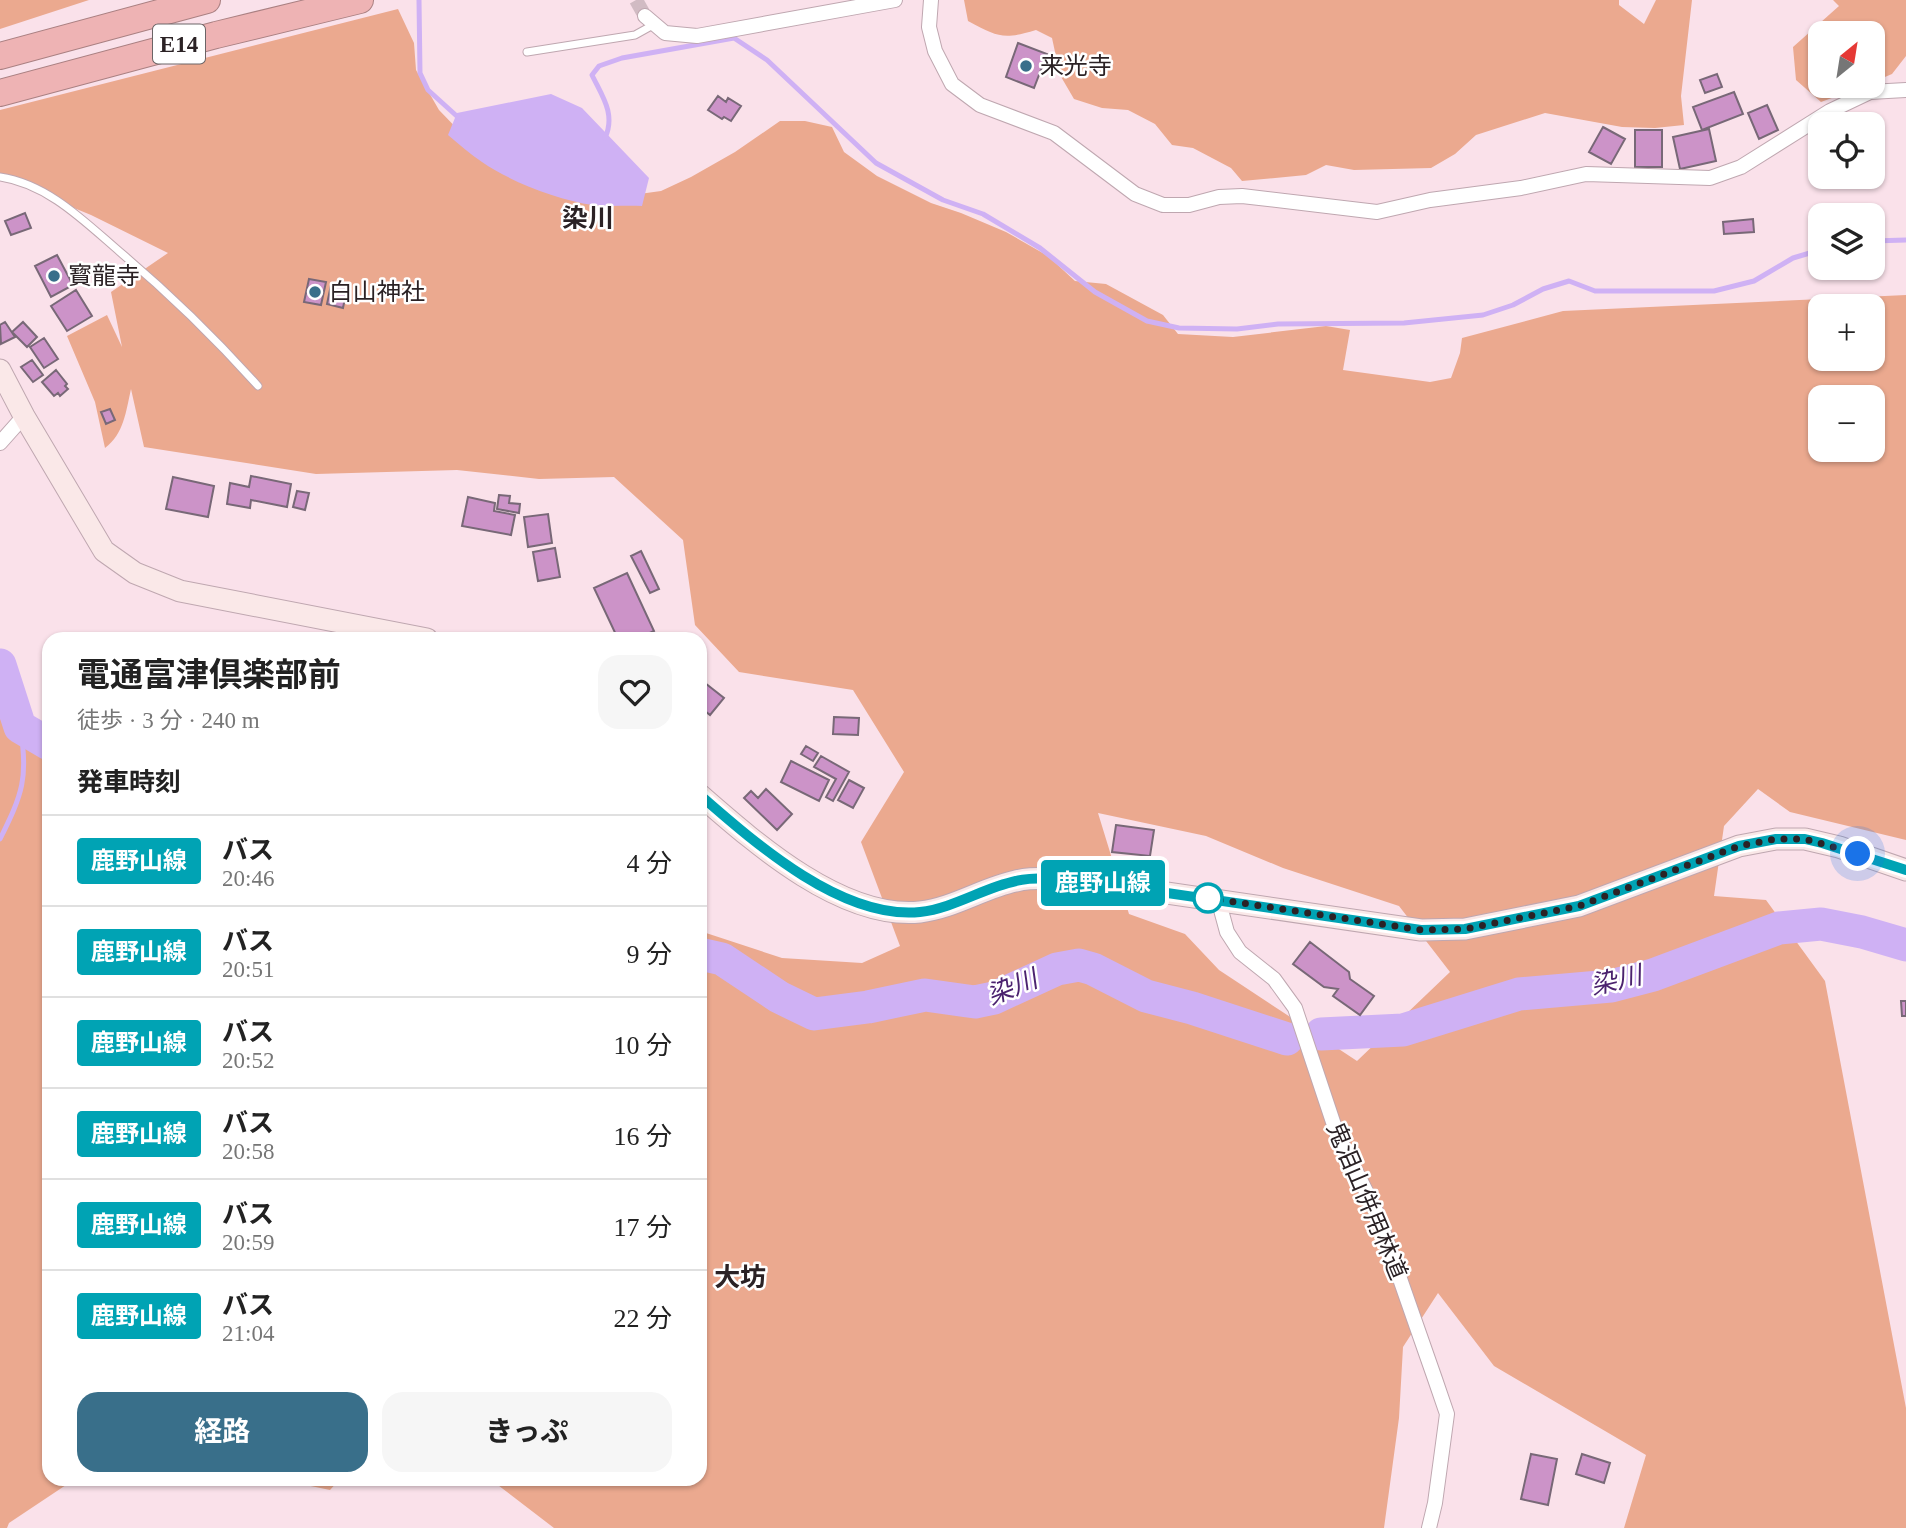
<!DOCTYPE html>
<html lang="ja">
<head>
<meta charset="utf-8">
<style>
  :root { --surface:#fff; --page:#f6f6f6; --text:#222; --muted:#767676; --line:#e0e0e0; --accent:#396f8a }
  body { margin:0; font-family:"Times New Roman","Noto Sans JP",serif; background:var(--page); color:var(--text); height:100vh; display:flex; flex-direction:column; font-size:26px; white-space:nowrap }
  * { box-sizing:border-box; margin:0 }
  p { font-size:23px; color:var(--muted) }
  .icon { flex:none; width:38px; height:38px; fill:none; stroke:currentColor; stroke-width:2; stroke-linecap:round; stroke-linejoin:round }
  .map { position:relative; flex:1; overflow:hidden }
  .panel { position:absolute; left:42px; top:632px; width:665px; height:854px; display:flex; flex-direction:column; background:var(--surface); border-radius:21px; box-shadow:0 2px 5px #0004 }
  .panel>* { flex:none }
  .badge { padding:0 14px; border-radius:5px; font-size:24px; line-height:46px }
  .needle { width:46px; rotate:30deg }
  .fabs { position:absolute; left:1808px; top:21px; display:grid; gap:14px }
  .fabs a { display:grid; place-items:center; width:77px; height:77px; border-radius:14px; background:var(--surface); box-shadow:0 2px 5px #0004; font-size:35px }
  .you { position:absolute; width:35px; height:35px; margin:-18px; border:5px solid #fff; border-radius:50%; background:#1a73e8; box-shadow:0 0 0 10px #1a73e833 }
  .map>.badge { position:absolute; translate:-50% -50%; box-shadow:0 0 0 4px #fff }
  h2 { padding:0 35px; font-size:26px; line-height:63px }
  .round { display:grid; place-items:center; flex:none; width:74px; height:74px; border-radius:21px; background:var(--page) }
  .summary { display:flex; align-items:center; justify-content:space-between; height:119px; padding:0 35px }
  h1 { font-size:33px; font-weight:700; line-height:52px }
  .button { display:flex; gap:14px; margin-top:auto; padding:14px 35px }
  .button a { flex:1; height:80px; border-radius:21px; background:var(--accent); color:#fff; font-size:28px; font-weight:700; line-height:80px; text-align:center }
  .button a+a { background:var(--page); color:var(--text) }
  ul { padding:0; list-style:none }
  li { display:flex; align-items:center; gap:21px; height:91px; padding:0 35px; border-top:2px solid var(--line) }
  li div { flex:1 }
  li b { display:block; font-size:26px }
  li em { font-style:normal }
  li .badge { min-width:77px; font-weight:700; text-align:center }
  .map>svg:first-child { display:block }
</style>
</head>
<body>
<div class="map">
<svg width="1906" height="1528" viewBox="0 0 1906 1528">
  <rect width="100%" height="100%" fill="#fae1ea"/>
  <path fill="#eba98f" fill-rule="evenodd" d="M0 0H89L0 29Z
    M964 0H1619V5L1644 24 1656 0H1692L1681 96 1684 125 1655 128 1622 127 1545 113 1476 135 1455 154 1431 168 1354 170 1326 165 1306 175 1242 181 1231 168 1193 148 1172 145 1155 124 1128 110 1102 108 1074 99 1060 75 1052 38 1036 30C1003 40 998 37 968 21Z
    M1833 0H1906V56L1892 74 1873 82 1872 33H1820V86H1864L1821 102 1796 80 1793 47 1839 6Z
    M398 9 414 43 416 70 439 110 467 139 632 195 661 191 691 177 735 152 780 121H805L832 127 844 152 877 176 931 203 961 213 1006 232 1048 256 1075 281 1106 284 1163 315 1178 334 1233 337 1326 326 1350 330 1343 370 1430 382 1451 378 1460 353 1462 338 1563 311 1906 295V840L1790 812 1758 789 1724 826 1714 896 1766 900 1825 981 1906 1408V1528H1624L1646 1455 1494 1366 1438 1293 1403 1347 1399 1418 1384 1528H554L490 1479H700V931L782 958 862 963 900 946 861 842 904 772 853 690 739 672 695 625 683 540 614 477 539 479 457 470 316 474 144 447 131 389C126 411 124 434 105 448L95 402 67 336 107 315 122 347 111 292 168 253 91 215 6 180 0 175V110ZM1820 306H1872V359H1820ZM1820 397H1872V450H1820ZM1098 813 1206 836 1283 868 1399 906 1450 972 1357 1061 1219 970 1185 934 1129 914Z
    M0 719 49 731V1479H75L9 1523 7 1528H0Z
    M277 1479H340L330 1490Z"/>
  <path fill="#cfb1f4" d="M551 94 582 108 649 178 642 206C625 205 610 207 593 205 558 200 511 182 482 162 470 154 459 144 448 135L457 113Z"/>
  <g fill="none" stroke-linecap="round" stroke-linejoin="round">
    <path stroke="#cfb1f4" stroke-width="5" d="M419 0 420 73 428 90 460 119
      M605 138C616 114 602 96 592 75L599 66 622 58 734 38 767 60 876 163 943 200 983 214 1040 248 1095 292 1147 321 1179 328 1237 329 1278 324 1404 323 1483 315 1513 305 1543 289 1569 281 1595 291H1714L1754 281 1793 258 1820 250
      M1872 241 1906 240
      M0 839C22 795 29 777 20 727"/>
    <path stroke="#cfb1f4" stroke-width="33" d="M0 665 20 727 49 744
      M700 954 722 959 779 997 814 1014 868 1007 925 995 975 1002 994 998 1057 969 1079 965 1093 969 1146 996 1192 1008 1287 1039
      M1321 1034 1403 1030 1519 994 1611 986 1653 975 1779 928 1821 924 1862 932 1906 945"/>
  </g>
  <path fill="#cc93c8" stroke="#786877" stroke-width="2" d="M1018 43 1047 54 1034 88 1006 77Z
    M1717 74 1722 87 1705 93 1700 80Z
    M1734 92 1743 114 1702 130 1693 107Z
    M718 96 726 102 728 98 741 106 731 121 724 117 722 119 708 110Z
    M1767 105 1778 130 1759 139 1748 113Z
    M1603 127 1625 139 1611 164 1589 152Z
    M1709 129 1716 161 1680 169 1673 137Z
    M1635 130H1662V167H1635Z
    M25 213 31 228 11 235 5 221Z
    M1753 219 1754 232 1724 234 1723 222Z
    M57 255 73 285 51 297 35 266Z
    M309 279 326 282 321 305 304 302Z
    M331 285 347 288 343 308 327 304Z
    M76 290 92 316 67 331 51 306Z
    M5 322 15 337 1 344 0 325Z
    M23 322 37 337 27 347 12 332Z
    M44 338 58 359 44 368 30 347Z
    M32 360 43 375 33 382 21 367Z
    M56 370 67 384 65 386 68 389 60 396 58 393 54 396 42 382Z
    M110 409 115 420 106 424 101 412Z
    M251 476 291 484 287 507 251 500 250 508 227 504 230 483 249 487Z
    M173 477 214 486 208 517 166 509Z
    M297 491 309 493 305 510 293 507Z
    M499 495 510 496 509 503 520 504 519 513 497 509Z
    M468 497 495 503 494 511 515 515 511 535 462 526Z
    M548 514 552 543 528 547 524 517Z
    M555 548 560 577 538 581 533 552Z
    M641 551 659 589 650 593 631 556Z
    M627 573 654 631 637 639H618L594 588Z
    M705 683 724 698 710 715 700 707V689Z
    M834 717 859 718 858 735 833 734Z
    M806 746 818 753 813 761 801 754Z
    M821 756 849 772 833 801 826 797 836 779 814 767Z
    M791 761 829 780 819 801 781 782Z
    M849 780 864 788 853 808 838 800Z
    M766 789 792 814 777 830 744 798 751 791 758 798Z
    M1116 825 1154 830 1150 856 1112 852Z
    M1310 942 1349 972 1350 979 1374 996 1360 1015 1333 996 1338 989 1324 987 1293 964Z
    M1901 1001H1906V1016H1902Z
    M1531 1454 1557 1459 1548 1505 1521 1499Z
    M1582 1454 1610 1463 1604 1483 1576 1474Z"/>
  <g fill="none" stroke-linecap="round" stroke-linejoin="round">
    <path stroke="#d1bbc3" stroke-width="14" stroke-dasharray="14 7" stroke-linecap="butt" d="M636 0 645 16"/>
    <g stroke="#bfa7b0" stroke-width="9">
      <path id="lane" d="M527 52 635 35 653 25
        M0 177C48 184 85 222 120 252 170 294 215 338 258 386"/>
    </g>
    <g stroke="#bfa7b0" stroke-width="16">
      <path id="street" d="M931 0 929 27 935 51 952 84 980 105 1054 133 1135 194 1163 205H1189L1219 197 1242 196 1377 212 1430 200 1521 188 1586 174 1710 178 1741 167 1830 111 1870 92 1906 90
        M645 16 665 33 697 36 895 0
        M0 443 24 416
        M1218 899 1227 932 1240 952 1274 979 1295 1008 1337 1134 1377 1213 1435 1379 1447 1414 1435 1503 1429 1528"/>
    </g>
    <g stroke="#bfa7b0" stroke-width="23">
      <path id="secondary" d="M0 370 24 416 104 551 135 573 180 591 427 639
        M700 795C755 843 842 920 920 912 954 908 983 888 1016 881 1031 877 1048 879 1064 878L1421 930 1465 929 1579 906 1739 846 1776 839H1805L1839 847 1906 870"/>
    </g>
    <g stroke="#aa8082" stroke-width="28">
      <path id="highway" d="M0 56 207 0
        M0 93 216 35 360 0"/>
    </g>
    <use href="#lane" stroke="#fff" stroke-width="7"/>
    <use href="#street" stroke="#fff" stroke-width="14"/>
    <use href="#secondary" stroke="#fae8e8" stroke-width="21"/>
    <use href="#highway" stroke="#eeb3b4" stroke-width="26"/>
  </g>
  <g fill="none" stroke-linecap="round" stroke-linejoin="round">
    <g stroke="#fff" stroke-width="16">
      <path id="line" d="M700 795C755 843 842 920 920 912 954 908 983 888 1016 881 1031 877 1048 879 1064 878L1421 930 1465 929 1579 906 1739 846 1776 839H1805L1822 843 1906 870"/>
    </g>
    <use href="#line" stroke="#00a3b4" stroke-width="10"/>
    <path stroke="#2b2225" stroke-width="7" stroke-dasharray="0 12.6" d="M1208 898 1421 930 1465 929 1579 906 1739 846 1776 839H1805L1858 854"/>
  </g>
  <g fill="#396f8a" stroke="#fff" stroke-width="2.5">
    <circle cx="1026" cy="66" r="7"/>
    <circle cx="54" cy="276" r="7"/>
    <circle cx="315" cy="292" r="7"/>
  </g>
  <circle fill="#fff" stroke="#00a3b4" stroke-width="3.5" cx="1208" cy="898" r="14"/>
  <g text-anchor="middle" stroke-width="5" stroke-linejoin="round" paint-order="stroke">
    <rect fill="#fff" stroke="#6b6466" stroke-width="2" x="153" y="24.5" width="52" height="39" rx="5"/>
    <g font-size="23" font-weight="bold" fill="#2b2225">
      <text x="179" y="52">E14</text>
    </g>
    <g font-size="24" fill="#2b2225" stroke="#fff" text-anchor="start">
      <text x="1040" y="74">来光寺</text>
      <text x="68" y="284">寳龍寺</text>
      <text x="329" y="300">白山神社</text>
    </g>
    <g font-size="24" fill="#2b2225" stroke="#fff">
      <text transform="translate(1367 1201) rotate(67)" y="8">鬼泪山併用林道</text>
    </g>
    <g font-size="26" font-weight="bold" fill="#2b2225" stroke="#fff">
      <text x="588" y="227">染川</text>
      <text x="740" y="1286">大坊</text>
    </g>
    <g font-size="26" font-style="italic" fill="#4b226f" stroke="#fff">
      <text transform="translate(1616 980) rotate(-13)" y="9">染川</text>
      <text transform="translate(1012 987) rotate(-22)" y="9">染川</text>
    </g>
  </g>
</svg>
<div class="fabs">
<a><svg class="needle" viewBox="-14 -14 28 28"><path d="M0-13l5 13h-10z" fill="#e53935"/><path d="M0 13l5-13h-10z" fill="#767676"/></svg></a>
<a><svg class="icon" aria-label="locate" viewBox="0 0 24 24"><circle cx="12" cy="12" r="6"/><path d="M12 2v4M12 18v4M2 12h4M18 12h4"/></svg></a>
<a><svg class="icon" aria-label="layers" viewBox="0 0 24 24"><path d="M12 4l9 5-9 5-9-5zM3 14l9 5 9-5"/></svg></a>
<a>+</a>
<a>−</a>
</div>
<div class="you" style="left:1858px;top:854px"></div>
<b class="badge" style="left:1103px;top:883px;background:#00a3b4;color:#fff">鹿野山線</b>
<section class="panel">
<div class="summary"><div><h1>電通富津倶楽部前</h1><p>徒歩 · 3 分 · 240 m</p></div><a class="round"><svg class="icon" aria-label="heart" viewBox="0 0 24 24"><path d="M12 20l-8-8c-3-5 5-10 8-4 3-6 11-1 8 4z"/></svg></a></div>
<h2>発車時刻</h2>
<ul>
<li><span class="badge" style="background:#00a3b4;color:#fff">鹿野山線</span><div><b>バス</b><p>20:46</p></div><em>4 分</em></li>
<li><span class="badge" style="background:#00a3b4;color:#fff">鹿野山線</span><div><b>バス</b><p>20:51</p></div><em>9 分</em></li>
<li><span class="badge" style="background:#00a3b4;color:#fff">鹿野山線</span><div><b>バス</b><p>20:52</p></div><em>10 分</em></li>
<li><span class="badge" style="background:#00a3b4;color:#fff">鹿野山線</span><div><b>バス</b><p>20:58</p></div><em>16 分</em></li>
<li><span class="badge" style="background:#00a3b4;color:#fff">鹿野山線</span><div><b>バス</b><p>20:59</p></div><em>17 分</em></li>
<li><span class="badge" style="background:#00a3b4;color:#fff">鹿野山線</span><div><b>バス</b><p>21:04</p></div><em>22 分</em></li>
</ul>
<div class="button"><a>経路</a><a>きっぷ</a></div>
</section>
</div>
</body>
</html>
